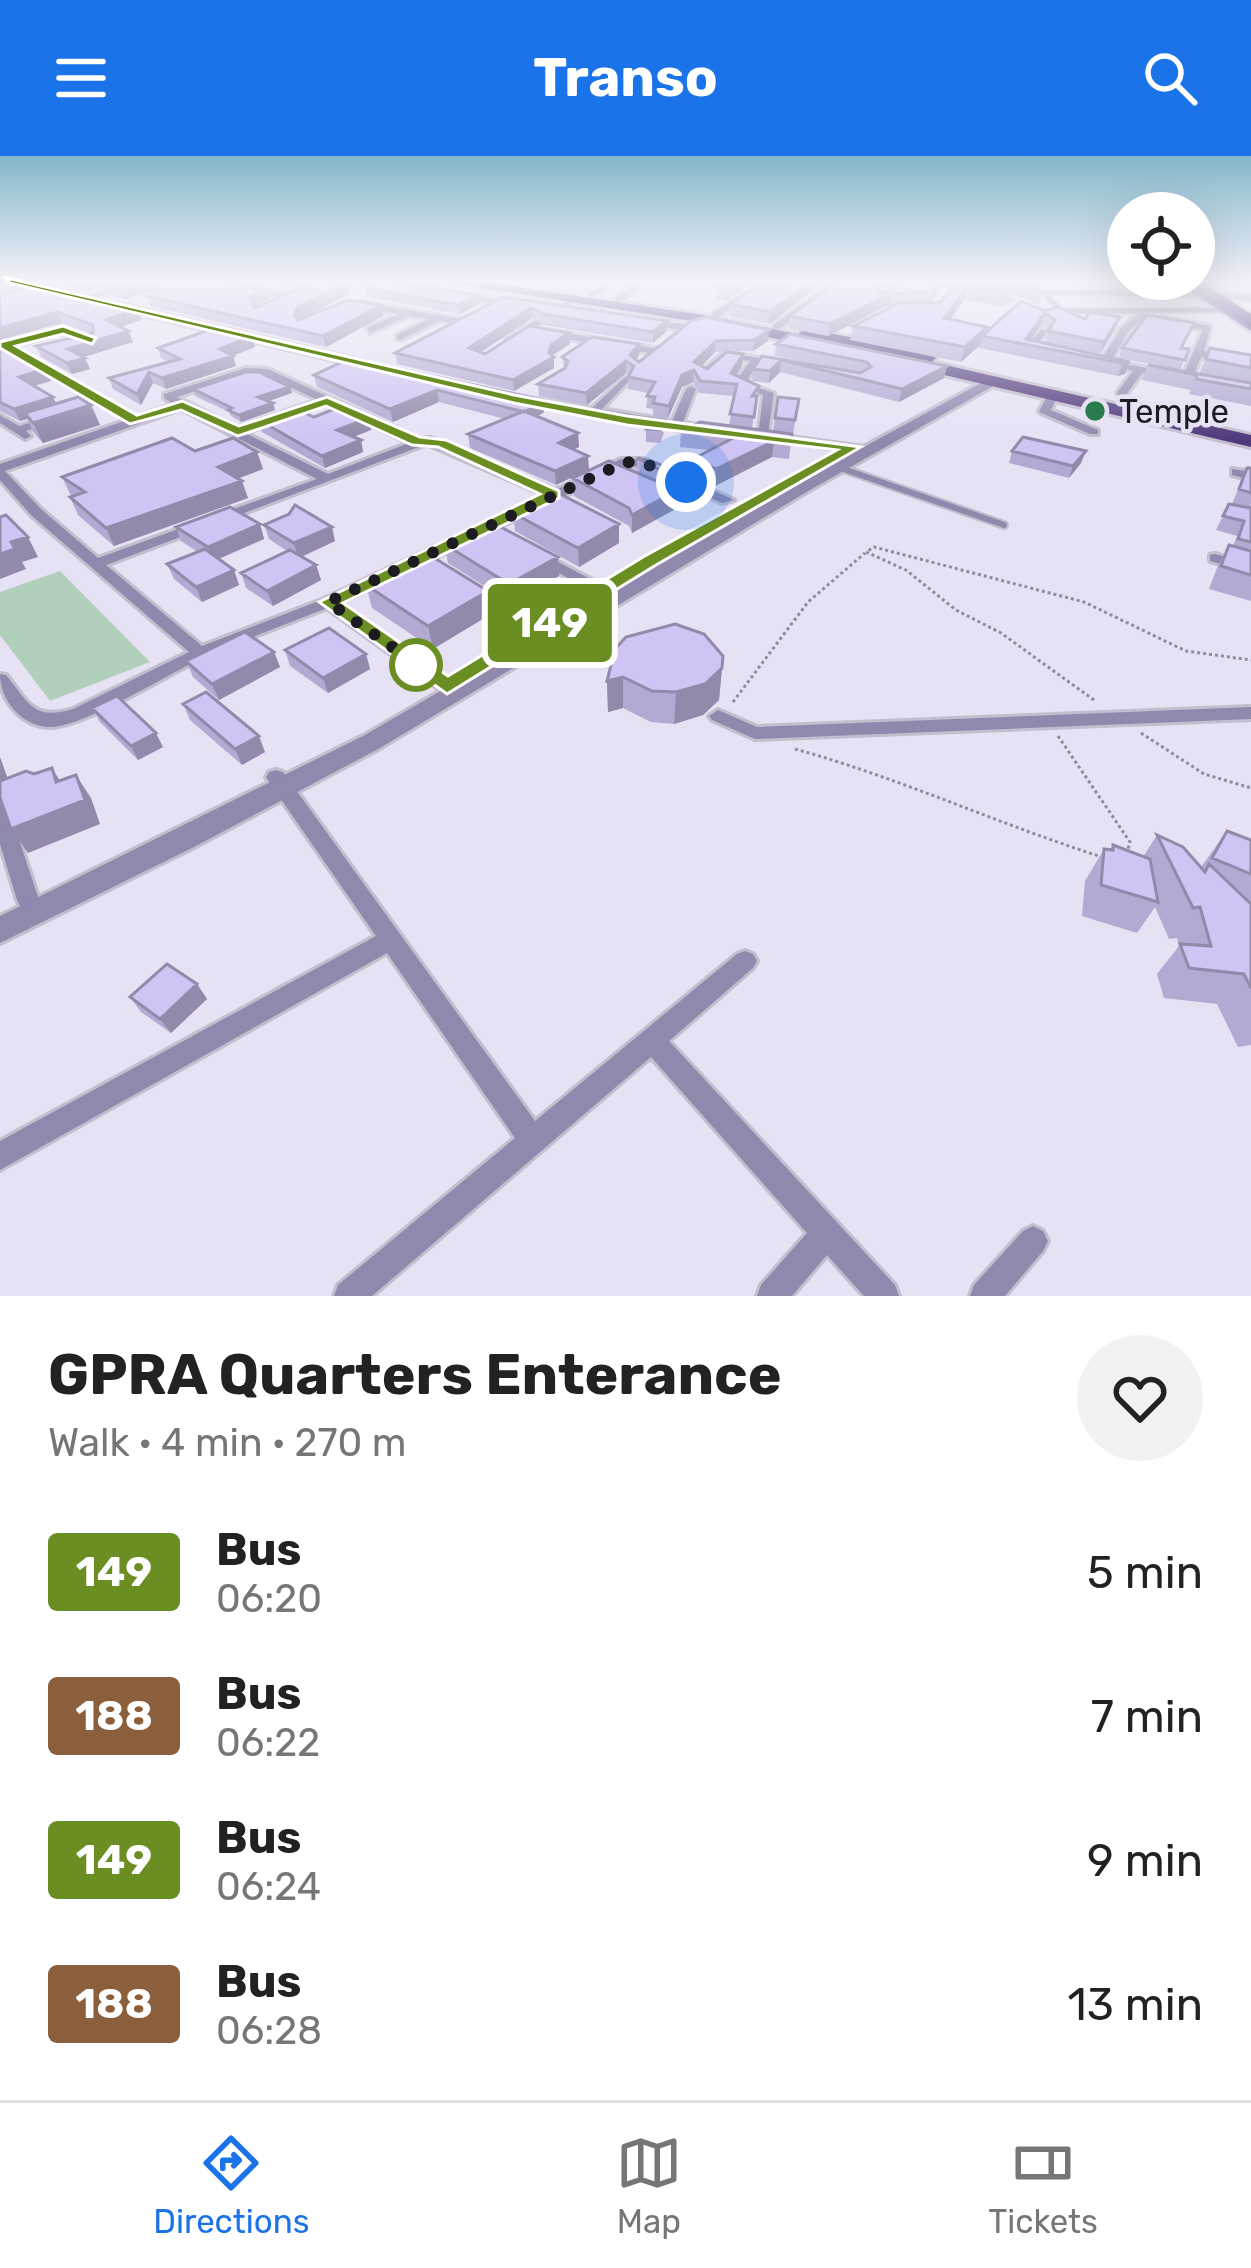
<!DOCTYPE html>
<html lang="en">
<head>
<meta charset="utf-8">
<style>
  :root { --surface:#fff; --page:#f2f2f2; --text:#222; --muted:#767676; --line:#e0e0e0; --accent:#1a73e8 }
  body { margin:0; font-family:Rubik,sans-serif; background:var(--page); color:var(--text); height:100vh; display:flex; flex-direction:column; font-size:45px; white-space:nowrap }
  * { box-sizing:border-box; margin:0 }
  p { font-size:39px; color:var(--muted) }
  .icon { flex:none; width:66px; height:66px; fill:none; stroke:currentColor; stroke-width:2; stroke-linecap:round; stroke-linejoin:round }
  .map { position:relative; height:1140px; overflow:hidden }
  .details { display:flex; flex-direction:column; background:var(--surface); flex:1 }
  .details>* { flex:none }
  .badge { padding:0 24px; border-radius:9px; font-size:42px; line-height:78px }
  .tools { position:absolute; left:1107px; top:36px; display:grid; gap:24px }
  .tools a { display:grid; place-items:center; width:108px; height:108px; border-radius:50%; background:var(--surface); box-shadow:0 12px 48px #0002; font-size:60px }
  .you { position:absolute; width:60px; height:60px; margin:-30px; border:9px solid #fff; border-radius:50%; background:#1a73e8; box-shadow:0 0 0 18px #1a73e833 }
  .map>.badge { position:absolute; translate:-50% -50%; box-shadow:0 0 0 6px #fff }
  .round { display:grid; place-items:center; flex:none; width:126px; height:126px; border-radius:63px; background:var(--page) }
  .headline { display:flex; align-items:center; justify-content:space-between; height:204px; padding:0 48px }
  h1 { font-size:57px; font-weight:700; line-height:90px }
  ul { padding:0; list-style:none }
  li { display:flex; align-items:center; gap:36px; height:144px; padding:0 48px }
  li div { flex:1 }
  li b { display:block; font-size:45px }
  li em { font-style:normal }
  li .badge { min-width:132px; font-weight:700; text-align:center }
  header { display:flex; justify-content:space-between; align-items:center; height:156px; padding:0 48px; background:var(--accent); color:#fff; font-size:54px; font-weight:700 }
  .tab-bar { display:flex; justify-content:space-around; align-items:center; height:168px; border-top:3px solid var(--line); background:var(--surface); font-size:33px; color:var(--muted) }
  .tab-bar a { display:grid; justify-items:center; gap:6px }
  .tab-bar .selected { color:var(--accent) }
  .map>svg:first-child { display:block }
</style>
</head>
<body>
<header><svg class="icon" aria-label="menu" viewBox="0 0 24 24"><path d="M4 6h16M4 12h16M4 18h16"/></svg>Transo<svg class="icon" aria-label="search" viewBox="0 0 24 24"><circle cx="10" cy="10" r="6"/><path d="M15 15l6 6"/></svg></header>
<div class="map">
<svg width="1251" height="1140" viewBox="0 0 1251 1140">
  <rect width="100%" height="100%" fill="#e6e2f4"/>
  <path fill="#b1cfbb" d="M60 415 150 506 50 545 0 479V436Z"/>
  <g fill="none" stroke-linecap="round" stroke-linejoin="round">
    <g stroke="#c2bece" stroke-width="8">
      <path id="service-far1" d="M1141 124 1151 133
        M591 139 607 130
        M1198 139 1043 136 1061 155 1222 154"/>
    </g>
    <g stroke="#c2bece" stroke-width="10">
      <path id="service" d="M835 310 1004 369"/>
    </g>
    <g stroke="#c2bece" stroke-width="6">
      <path id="pedestrian" d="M950 133 1009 142 1013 144 1009 146 948 136Z"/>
    </g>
    <g stroke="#c2bece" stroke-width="6">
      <path id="minor" d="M356 124H377L402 130 398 132Z
        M639 124H648L621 146H615V142Z
        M835 124H845L779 173H773V169Z
        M896 124H905L886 144H880V140Z
        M915 124H962L954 131Z
        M126 126 133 128 89 145 82 143Z
        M244 130 293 137 297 140 293 143 241 134Z
        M455 136 517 146 521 149 517 152 452 141Z
        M744 137 751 139 719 161H713V157Z
        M1223 137 1251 139V145L1220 142Z
        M570 142 577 144 514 185 506 183Z
        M361 146 463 163 468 166 463 169 439 165 400 184 397 183V179L428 163 409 160 370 177 367 172 398 158 358 151Z
        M120 148 367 206 372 209 367 212 117 153Z
        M1140 157 1211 170 1204 195 1251 203V209L1201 201 1191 225 1142 217 1126 239H1118L1117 237 1133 215 1100 206 1121 172ZM1142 163 1203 174 1183 219 1111 205 1128 176Z
        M645 163 682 168 687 171 682 174 642 168Z
        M63 171 96 184 91 187 62 177 13 190 108 245V249H100L0 189Z
        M1042 173 1047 176 1036 189 1051 195 1046 198 1025 190Z
        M547 174 655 192 660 195 655 198 544 179Z
        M724 196 789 207 784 210 759 207 745 227 774 237 768 278 863 291 867 292V298L758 281 763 239 734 228 750 205 726 202 707 220 698 218Z
        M246 212 268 213 420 283 431 282 556 334 621 303H644L734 344 722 347 642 311 627 310 340 447 462 533 465 537 462 541H450L327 452C287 468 245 483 205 501 169 517 88 569 52 571 23 572 0 545 0 518L6 519C29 547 33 565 73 553L189 496 31 359 0 324V308L173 248 164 242V238ZM247 218H262L318 244 236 272 177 241ZM327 248 409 287 328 318 245 277ZM181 253 317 323 98 402 41 353 5 315ZM427 288 545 339 324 443 202 490 106 409Z
        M625 221 630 224 602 253 672 265 686 233 691 230 696 233 683 266 715 274C706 279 677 276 669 271L597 259 592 261 587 258 518 244 523 241 592 252Z
        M1048 239 1057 241 1051 254 1098 274V278H1090L1041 257 1039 255Z
        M0 259 19 270 54 260 60 263 26 275 31 280 25 283 0 267Z
        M1232 313 1251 316V324L1232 319Z
        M537 395 596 426 598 429 596 432H586L532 402 530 399Z
        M1215 398 1251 408V416L1210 405V399Z
        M470 428 475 429 534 468 532 471H520L465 435V429Z
        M1251 551V563L755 583 712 564 709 560 718 554 757 571Z
        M276 614 283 616 535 965 737 798 745 795 753 798 757 805 753 812 669 885 895 1129 899 1140H864L827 1099 792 1140H757L761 1129 807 1077 651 901 372 1140H334L338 1129 515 982 387 797 0 1014V985L376 780 269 626 266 621 269 616Z
        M0 648 7 651 10 656 39 744 36 750 28 753 20 750 17 744 0 688Z
        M1033 1070 1043 1075 1048 1085 1043 1095 1005 1140H970L974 1129 1023 1075Z"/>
    </g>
    <g stroke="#c2bece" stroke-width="6">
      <path id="tertiary" d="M990 222 1002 225 810 334 380 592 196 690 0 787V760L363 580 798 327Z"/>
    </g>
    <g stroke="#c2bece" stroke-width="6">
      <path id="primary" d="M433 124H470L698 158 798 178 805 172 928 197 936 202 932 206 1251 279V291L906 210 898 205 901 201 831 187 824 193 698 166Z
        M1173 124H1190L1251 163V175Z"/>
    </g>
    <g stroke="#c2bece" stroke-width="6">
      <path id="motorway" d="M1179 124H1199L1251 158V171Z"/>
    </g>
    <path stroke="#8f8c99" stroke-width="3" stroke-dasharray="3 3" stroke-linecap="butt" d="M1094 544 1001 477 956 454 906 414 866 396 874 391 1084 446 1186 495 1251 504
      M733 546 808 446 865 397
      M1141 577 1204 618 1251 632
      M1058 580 1130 686 1127 697
      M795 593C900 622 998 668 1102 701"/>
    <use href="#service-far1" stroke="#9188ae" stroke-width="4.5"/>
    <use href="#service" stroke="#9188ae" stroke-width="6"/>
    <use href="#pedestrian" fill="#9188ae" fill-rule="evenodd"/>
    <use href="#minor" fill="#9188ae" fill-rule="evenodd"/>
    <use href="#tertiary" fill="#9188ae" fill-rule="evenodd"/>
    <use href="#primary" fill="#4f397b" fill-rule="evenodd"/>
    <use href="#motorway" fill="#391a68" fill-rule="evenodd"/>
  </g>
  <path fill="#b3a9d2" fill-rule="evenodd" d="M0 124 141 164 121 171 133 186 84 201 90 213 72 218 41 201 36 190 91 178 62 167 0 137Z
    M31 124H122L88 135Z
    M126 124H219L268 143 254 150 255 152 350 138 299 164 381 149 383 160 326 191 150 150 146 140 158 133 124 143 114 141 110 131Z
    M220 124H310L286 131Z
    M725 124H775L753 127 726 144 716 143 717 131Z
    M796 124H827L769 168 729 160 730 148 788 129Z
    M839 124H891L879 135 891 136 942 124 940 134 931 146H941L963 129 964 124H1040L1037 133 1042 137 1039 149 1011 137 1007 136 1009 137 1005 150 964 144 950 164 986 177 1045 155 1085 163 1116 172 1100 198 1045 187 1130 206 1125 218 1118 220 979 192 980 189 961 206 850 184 853 170 897 149H889L828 180 788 172 790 160ZM1041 169 1049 174 1045 187 1030 184Z
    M365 132 479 148 460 158 367 141Z
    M503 141 667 165 666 176 653 187 543 169 532 162 480 196 485 198 570 188 552 200 554 212 514 235 397 208 395 197Z
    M691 165 768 185 753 195 715 196 701 210 707 213 743 198 742 210 736 220 759 230 752 272 792 278 789 303 772 301 715 330 692 320 693 303 709 294 680 291 681 275 729 270 734 240 699 237 693 226 682 231 668 262 653 260V253L646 252 648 237 628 233 629 219 626 217 587 249 539 240 538 228 564 213 562 201 639 200 636 203 639 206Z
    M252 180 255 191 233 200 236 210 166 233 153 227 141 249 113 233 109 222 169 206 161 202 158 192Z
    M0 186 45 213 51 225 34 230 53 241 56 248 91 249 100 269 43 287 34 277 27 263 20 265 0 255Z
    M776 188 947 210 944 222 899 246 780 216 769 227 752 225 753 213 762 200 861 217 775 200Z
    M1122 192H1182L1189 193 1180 214 1118 202Z
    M1210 192 1251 199V250L1189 238 1191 234 1142 224 1148 209 1199 218Z
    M351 202 544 256 538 260 578 277 579 291 574 293 589 313 556 329 470 292 468 278 505 263 439 246 393 266 317 231 314 219Z
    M290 231 292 237 268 245 273 247 275 254 241 266 231 260 229 256 195 240 193 233Z
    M778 241 799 243 793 278 773 275Z
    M314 261 369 262 371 274 353 281 361 284 363 296 325 312 262 276 259 264Z
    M649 262 664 277 660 287 646 286V273Z
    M195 295 257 296 263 313 238 322 248 342 114 390 78 359 70 341 73 340 70 338 62 321Z
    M1012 295 1081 307 1069 322 1009 307Z
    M637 302 700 326 699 340 691 344 678 337 677 352 632 377 629 370 574 340 573 322 637 316Z
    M1247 312H1251V445L1209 433 1217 412 1229 389 1233 390 1237 380 1216 374 1229 348 1241 350 1232 348Z
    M513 357 619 387 579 411 515 375Z
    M260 368 264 383 219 403 234 414 239 429 202 446 174 423 167 408 198 396 181 385 176 371Z
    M264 369 335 385 302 401 316 409 321 424 273 450 246 432 241 417 287 395 269 383Z
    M444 388 558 401 559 420 511 447 448 407Z
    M366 429 491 458 433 493 372 452Z
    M285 494 366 498 370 513 328 537 290 510Z
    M274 496 280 511 219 544 193 521 186 505Z
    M723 500 719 544 703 559 674 568 651 566 623 552 608 556 607 525Z
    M183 548 265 596 242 609 190 564Z
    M92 552 163 591 138 604 100 566Z
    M1227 675 1251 684V889L1238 891 1217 848 1164 842 1157 818 1179 790 1177 782 1169 783 1155 751 1137 777 1082 760 1085 725 1104 693 1110 694 1113 689 1143 701 1157 679 1201 711Z
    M197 828 207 843 171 877 141 856 130 841Z"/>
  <path fill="#9289ab" d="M87 124H122L88 135 84 125Z
    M149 124H155L158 133 124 143 120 133Z
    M284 124H310L286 131Z
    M740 124H775L753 127 726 144 727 132Z
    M814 124H827L769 168 770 156Z
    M880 124H891L877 137 879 126Z
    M942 124 940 134 930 147 933 135Z
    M348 128 350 138 299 162 296 170 294 159 297 151Z
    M968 130 964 144 941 177 944 162Z
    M265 133 268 143 252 152 249 141Z
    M891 138 889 149 828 180 830 168Z
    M478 139 479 148 460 158 459 149Z
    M381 149 383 160 326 191 323 180Z
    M531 152 532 162 471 203 469 192Z
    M138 153 141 164 110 175 106 164Z
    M57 156 62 167 0 184V172Z
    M1045 157 1041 169 1027 189 1026 183Z
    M1120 161 1116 172 1100 198 1104 186Z
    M667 165 666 176 653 187V176Z
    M987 171 980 189 961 206 965 191Z
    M769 174 768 185 753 195 754 184Z
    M129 175 133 186 73 204 68 193Z
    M569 177 570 188 551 200 554 201V212L514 235 513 224 549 197 551 189Z
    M252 180 255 191 229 201 233 200 236 210 166 233 162 222 220 193Z
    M716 185 715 196 694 218 693 226 682 231 668 262 669 250 682 219Z
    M639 188V200L630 210V199Z
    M743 198 742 210 730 229 731 217Z
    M85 202 90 213 72 218 67 207Z
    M781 204 780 216 769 227 770 215Z
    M626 205V217L587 249 586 237Z
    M1130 206 1125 218 1118 220 1122 207Z
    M947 210 944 222 899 246 902 233Z
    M45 213 51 225 24 232 19 221Z
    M149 216 153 227 141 249 137 238Z
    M290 231 292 237 260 248 258 241Z
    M437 234 439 246 393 266 390 253Z
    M53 241 59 253 25 257 27 263 20 265 14 253Z
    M543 244 544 256 526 268 525 256Z
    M273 247 275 254 241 266 239 259Z
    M91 249 100 269 43 287 33 267Z
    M369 262 371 274 340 286 337 274Z
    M578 277 579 291 560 300 559 287Z
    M361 284 363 296 325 312 322 300Z
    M774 285 772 301 715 330 716 313Z
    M1086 295 1081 307 1069 322 1073 310Z
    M257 296 263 313 224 328 218 311Z
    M588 300 589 313 556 329 555 315Z
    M242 325 248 342 114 390 106 372Z
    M700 326 699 340 691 344 692 330Z
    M678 334 677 352 632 377V359Z
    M260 368 264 383 213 405 208 391Z
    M619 368V387L579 411 578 392Z
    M332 371 335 385 298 402 294 387Z
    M28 381 38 401 22 406 26 413 0 423V398L11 386Z
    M558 401 559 420 511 447 509 428Z
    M316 409 321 424 273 450 267 435Z
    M234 414 239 429 202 446 196 431Z
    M488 435 491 458 433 493 428 470Z
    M274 496 280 511 219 544 212 528Z
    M366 498 370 513 328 537 323 522Z
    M722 512 719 544 703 559 674 568 676 536Z
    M623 521V552L608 556 607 525Z
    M156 577 163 591 138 604 131 590Z
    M259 580 265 596 242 609 235 593Z
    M0 601 8 623 0 626Z
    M52 612 67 636 76 619 91 642 100 668 28 697 11 673 56 626Z
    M197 828 207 843 171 877 160 863Z"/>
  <path fill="#d0c4f4" stroke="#9289ab" stroke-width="3" d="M0 124H23L138 153 106 164 129 175 68 193 85 202 67 207 36 190 93 177V169L57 156 0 172V139L24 133 0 128Z
    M126 124H149L120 133 110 131Z
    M155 124H219L265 133 249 141 255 152 317 124 348 128 297 151 294 159 298 164 348 144 381 149 323 180 146 140 160 133Z
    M381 124H385L478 139 459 149 365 132Z
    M725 124H740L727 132 717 131Z
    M796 124H814L770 156 730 148 760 129H788Z
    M839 124H880L879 136H891L903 124H941L933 135 891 138 830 168 790 160Z
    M1003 124H1026L1042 137 1014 126Z
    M956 128 1009 137 968 130 944 162 987 171 965 191 853 170 899 147 941 146Z
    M503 141 667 165 653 176 543 158 531 152 469 192 485 198 529 170 569 177 551 189 549 197 554 201 513 224 395 197Z
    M1021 145 1045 155 1058 151 1085 163 1090 156 1120 161 1104 186 1048 175 1055 164 1045 157 1026 183 1130 206 1122 207 982 180Z
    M1147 159 1194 167 1181 192 1189 193 1185 204 1122 192Z
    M706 161 769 174 754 184 716 185 694 206 707 213 727 196 743 198 731 217 759 230 752 240H757L754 261 730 258 737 228 700 225 694 214 682 219 669 250 653 247 655 241 647 240 655 226 628 221 634 210 626 205 586 237 538 228 565 212 568 205 562 201 592 181 639 188 630 199 639 206 691 165Z
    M214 172 252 180 220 193 233 200 162 222 149 216 137 238 109 222 180 203 158 192Z
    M790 178 947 210 902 233 781 204 770 215 753 213 762 200 860 217 871 211 867 206 776 188Z
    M0 186 45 213 19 221 53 241 14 253 0 246Z
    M1210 192 1251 199V212L1206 203Z
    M351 202 543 244 525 256 437 234 390 253 314 219Z
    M1148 209 1251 227V233L1196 223 1197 219Z
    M246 216H259L290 231 258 241 273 247 239 259 228 254 232 252 193 233Z
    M78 241 91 249 33 267 25 257Z
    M778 241 799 243 795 264 775 262Z
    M342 250 369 262 337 274 361 284 322 300 259 264 294 252 314 261Z
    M524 255 578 277 559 287 588 300 555 315 468 278Z
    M649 262 665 264 661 274 646 273Z
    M700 266 792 278 791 287 774 285 716 313 693 303 735 281 681 275Z
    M1023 281 1086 295 1073 310 1012 295Z
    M172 282 195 295 233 282 257 296 218 311 242 325 106 372 70 341 85 336 62 321Z
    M637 302 656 307 700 326 692 330Z
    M609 305 678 334 632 359 629 352 573 322Z
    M1247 312H1251V337L1239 333Z
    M554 335 619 368 578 392 513 357Z
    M1229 348 1251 352V386L1238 383 1244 365 1223 360Z
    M295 349 332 371 294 387 264 369 289 358Z
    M230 351 260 368 208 391 176 371Z
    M6 359 28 381 11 386 15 393 0 398V361Z
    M491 366 558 401 509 428 444 388Z
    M1229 389 1251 395V419L1221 410Z
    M205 393 234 414 196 431 167 408Z
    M290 394 316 409 267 435 241 417Z
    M423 395 488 435 428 470 366 429Z
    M675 468 704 478 723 500 722 512 705 528 676 536 652 535 623 521 607 525 615 493 626 481Z
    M329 472 366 498 323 522 285 494Z
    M245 476 274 496 212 528 186 505Z
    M206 536 259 580 235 593 183 548Z
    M117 540 156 577 131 590 92 552Z
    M52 612 56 626 76 619 85 644 11 673 0 642V625L26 615 34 618Z
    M1227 675 1251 684V718L1212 702Z
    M1157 679 1183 691 1205 716 1209 708 1251 748V832L1244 818 1189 812 1180 788 1211 790 1200 751 1193 752Z
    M1113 689 1150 703 1158 746 1101 729 1104 693 1113 694Z
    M167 808 197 828 160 863 130 841Z"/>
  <linearGradient id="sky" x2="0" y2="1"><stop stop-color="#83b7c9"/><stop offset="0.44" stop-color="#f4f2fa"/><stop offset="1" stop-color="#f4f2fa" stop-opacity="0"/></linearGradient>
  <rect width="1251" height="284" fill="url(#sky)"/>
  <path fill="#6b8e23" stroke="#fff" stroke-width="3" d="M6 122 514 239 627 260 861 291 656 409 447 538 319 446 540 338 438 291 412 289 326 250 238 280 181 254 130 268 0 192V186L63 170 96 182 92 188 63 178 16 190 137 259 182 245 239 270 327 241 420 281 446 284 559 335V342L343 447 448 520 643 401 837 294 627 269 514 247 10 127Z"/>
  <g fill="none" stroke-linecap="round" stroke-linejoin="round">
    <path stroke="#1d1b22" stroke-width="12" stroke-dasharray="0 21.6" d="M416 509 422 512 328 446 625 306 644 307 686 326"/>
  </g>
  <circle fill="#2a7c4e" stroke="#e6e2f4" stroke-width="4.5" cx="1095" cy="255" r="12"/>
  <circle fill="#fff" stroke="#6b8e23" stroke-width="6" cx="416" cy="509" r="24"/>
  <g text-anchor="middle" stroke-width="9" stroke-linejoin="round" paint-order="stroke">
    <g font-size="33" fill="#1d1b22" stroke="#e6e2f4" text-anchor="start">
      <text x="1119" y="267">Temple</text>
    </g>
  </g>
</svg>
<div class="tools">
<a><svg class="icon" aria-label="locate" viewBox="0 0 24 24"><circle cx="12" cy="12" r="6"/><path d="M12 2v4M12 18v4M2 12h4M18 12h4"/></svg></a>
</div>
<div class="you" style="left:686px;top:326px"></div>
<b class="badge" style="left:550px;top:467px;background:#6b8e23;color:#fff">149</b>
</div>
<section class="details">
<div class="headline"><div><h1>GPRA Quarters Enterance</h1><p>Walk · 4 min · 270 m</p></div><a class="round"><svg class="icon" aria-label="heart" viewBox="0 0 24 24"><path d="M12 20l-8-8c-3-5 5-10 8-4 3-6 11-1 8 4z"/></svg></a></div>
<ul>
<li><span class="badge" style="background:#6b8e23;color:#fff">149</span><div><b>Bus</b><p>06:20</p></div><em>5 min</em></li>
<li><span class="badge" style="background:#8b5e3c;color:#fff">188</span><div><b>Bus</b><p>06:22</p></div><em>7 min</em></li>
<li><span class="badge" style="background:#6b8e23;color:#fff">149</span><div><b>Bus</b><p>06:24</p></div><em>9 min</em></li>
<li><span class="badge" style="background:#8b5e3c;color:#fff">188</span><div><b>Bus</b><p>06:28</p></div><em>13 min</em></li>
</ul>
</section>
<nav class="tab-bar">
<a class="selected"><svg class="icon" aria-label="directions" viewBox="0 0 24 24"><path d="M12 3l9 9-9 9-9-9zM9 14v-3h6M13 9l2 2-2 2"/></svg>Directions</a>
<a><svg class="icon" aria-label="map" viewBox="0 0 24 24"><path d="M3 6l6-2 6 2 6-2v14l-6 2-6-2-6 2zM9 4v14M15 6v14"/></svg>Map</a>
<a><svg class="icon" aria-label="tickets" viewBox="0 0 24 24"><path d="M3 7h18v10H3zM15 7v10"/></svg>Tickets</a>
</nav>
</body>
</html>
